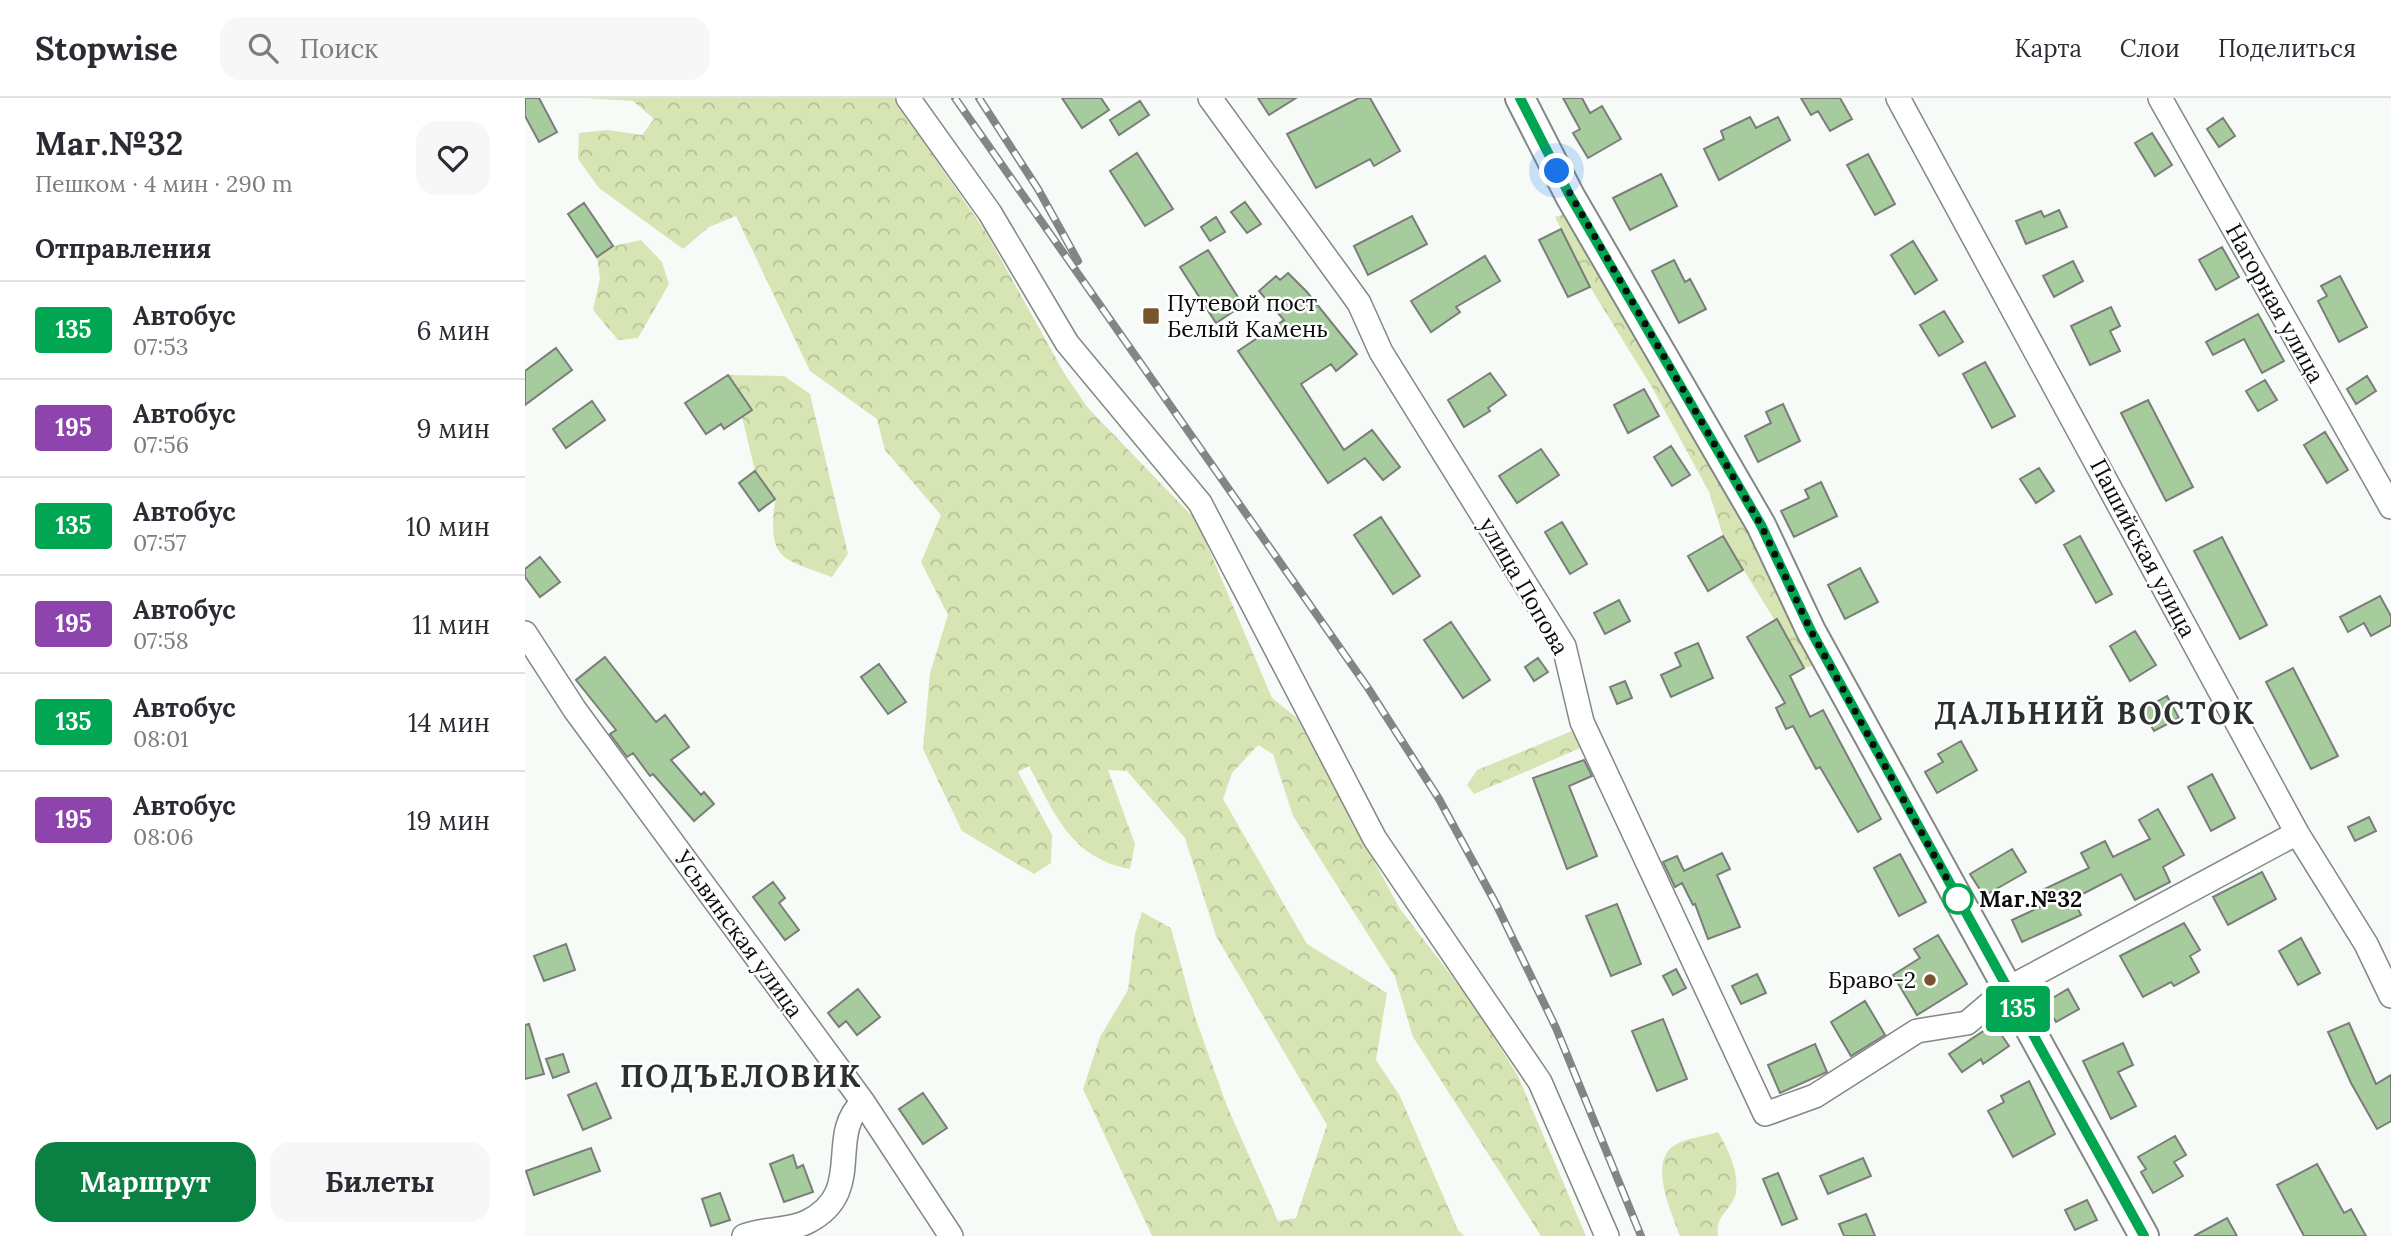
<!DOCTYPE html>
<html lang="ru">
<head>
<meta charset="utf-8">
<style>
  :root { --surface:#fff; --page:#f7f7f7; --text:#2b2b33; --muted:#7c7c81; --line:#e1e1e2; --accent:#0b8043 }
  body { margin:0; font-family:Lora,serif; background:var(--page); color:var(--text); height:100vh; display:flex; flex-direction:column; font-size:26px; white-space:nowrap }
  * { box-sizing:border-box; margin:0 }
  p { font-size:23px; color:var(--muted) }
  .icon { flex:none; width:38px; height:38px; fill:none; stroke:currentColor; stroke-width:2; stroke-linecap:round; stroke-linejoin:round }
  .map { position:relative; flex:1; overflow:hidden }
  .details { display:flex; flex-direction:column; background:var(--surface); width:525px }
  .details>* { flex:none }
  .badge { padding:0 14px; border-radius:5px; font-size:24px; line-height:46px }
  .you { position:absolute; width:35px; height:35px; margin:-18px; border:5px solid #fff; border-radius:50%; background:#1a73e8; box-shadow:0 0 0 10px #1a73e833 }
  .map>.badge { position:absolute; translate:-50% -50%; box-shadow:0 0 0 4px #fff }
  h2 { padding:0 35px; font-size:26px; line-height:63px }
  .round { display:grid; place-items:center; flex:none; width:74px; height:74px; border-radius:21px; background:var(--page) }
  .headline { display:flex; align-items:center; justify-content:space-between; height:119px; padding:0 35px }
  h1 { font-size:33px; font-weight:800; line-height:52px }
  .primary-button { display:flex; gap:14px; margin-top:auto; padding:14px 35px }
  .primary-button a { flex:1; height:80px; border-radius:21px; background:var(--accent); color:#fff; font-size:28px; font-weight:800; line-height:80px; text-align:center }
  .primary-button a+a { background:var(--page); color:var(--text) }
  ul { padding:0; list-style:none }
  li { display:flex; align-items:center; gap:21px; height:98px; padding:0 35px; border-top:2px solid var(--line) }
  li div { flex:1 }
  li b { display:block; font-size:26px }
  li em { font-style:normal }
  li .badge { min-width:77px; font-weight:700; text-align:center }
  header { display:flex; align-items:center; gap:42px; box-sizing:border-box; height:98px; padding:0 35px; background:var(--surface); border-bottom:2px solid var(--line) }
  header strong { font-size:33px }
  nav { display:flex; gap:38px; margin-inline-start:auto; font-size:24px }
  .search { width:490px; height:63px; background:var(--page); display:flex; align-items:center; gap:18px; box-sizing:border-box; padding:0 24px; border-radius:21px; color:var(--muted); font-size:26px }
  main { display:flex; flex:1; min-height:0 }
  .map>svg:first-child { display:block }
</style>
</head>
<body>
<header>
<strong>Stopwise</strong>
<div class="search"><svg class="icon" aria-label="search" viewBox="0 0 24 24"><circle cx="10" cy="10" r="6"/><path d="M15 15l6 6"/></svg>Поиск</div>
<nav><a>Карта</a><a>Слои</a><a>Поделиться</a></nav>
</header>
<main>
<section class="details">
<div class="headline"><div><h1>Маг.№32</h1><p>Пешком · 4 мин · 290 m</p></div><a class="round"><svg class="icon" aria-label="heart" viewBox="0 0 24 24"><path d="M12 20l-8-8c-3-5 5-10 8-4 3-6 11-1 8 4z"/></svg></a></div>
<h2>Отправления</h2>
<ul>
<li><span class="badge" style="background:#00a651;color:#fff">135</span><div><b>Автобус</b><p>07:53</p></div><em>6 мин</em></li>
<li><span class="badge" style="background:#8e44ad;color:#fff">195</span><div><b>Автобус</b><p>07:56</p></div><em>9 мин</em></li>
<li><span class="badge" style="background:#00a651;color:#fff">135</span><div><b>Автобус</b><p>07:57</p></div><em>10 мин</em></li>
<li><span class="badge" style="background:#8e44ad;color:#fff">195</span><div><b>Автобус</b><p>07:58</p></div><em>11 мин</em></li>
<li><span class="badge" style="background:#00a651;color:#fff">135</span><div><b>Автобус</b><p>08:01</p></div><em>14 мин</em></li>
<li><span class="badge" style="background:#8e44ad;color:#fff">195</span><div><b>Автобус</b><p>08:06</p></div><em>19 мин</em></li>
</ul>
<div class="primary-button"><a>Маршрут</a><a>Билеты</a></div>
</section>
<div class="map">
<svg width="1866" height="1138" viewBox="0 0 1866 1138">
  <defs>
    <pattern id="forest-crowns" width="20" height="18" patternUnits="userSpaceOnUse" patternTransform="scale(1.75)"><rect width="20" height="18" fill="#d6e5b3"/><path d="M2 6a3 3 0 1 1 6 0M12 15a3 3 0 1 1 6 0" fill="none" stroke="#b6c399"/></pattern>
  </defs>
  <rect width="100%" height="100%" fill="#f6fbf8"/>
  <path fill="url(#forest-crowns)" d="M59 0H369L462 136 539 275 563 310 672 423 747 600 772 620 875 811 949 907 993 978 1061 1138H1016L888 939 870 879 768 718 748 656 733 647 707 675 698 701 782 846 862 895 851 962 875 998 933 1132 939 1138H627L558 991 575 939 603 892 610 836 617 814 646 830 670 919 702 1008 753 1123 771 1120 802 1027 691 838 660 740 602 673 583 672 610 746 605 771C546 760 530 716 504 668L493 674 527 737 526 765 509 776 437 733 398 651 405 575 423 517 396 464 416 417 360 352 352 321 285 273 211 118 184 129 158 151 74 90 53 61 54 35 83 32 117 37 129 21 108 3Z
    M1045 115 1296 565 1279 570 1198 438 1184 394 1128 291 1065 189 1030 119Z
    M116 142 137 164 144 186 113 240 93 242 68 212 75 180 72 159 88 148Z
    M203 277 259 278 285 296 323 456 307 479C254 460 243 462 250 401L230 373 217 319 227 312Z
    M1047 633 1056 638 1060 648 949 696 942 687 952 672Z
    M1193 1034C1203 1051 1216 1077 1210 1098 1204 1114 1190 1118 1193 1138H1155C1147 1116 1122 1063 1150 1047 1162 1040 1180 1038 1193 1034Z"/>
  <path fill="#a6cc9e" stroke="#7a7d79" stroke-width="2" d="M0 0H14L32 34 14 44 0 18Z
    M537 0H576L584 12 557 30Z
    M733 0H771L744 17Z
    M834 0H845L875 53 849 68 845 61 791 90 762 36Z
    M1038 0H1057L1065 15 1077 8 1096 41 1063 60 1048 35 1055 31Z
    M1276 0H1315L1327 21 1305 33 1293 13 1286 17Z
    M615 3 624 17 594 37 585 22Z
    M1225 19 1231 30 1253 19 1265 42 1194 82 1179 51 1199 41 1196 33Z
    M1698 20 1710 38 1694 49 1682 31Z
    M1627 35 1647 67 1630 78 1610 45Z
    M612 55 648 111 620 128 585 73Z
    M1343 56 1370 106 1350 117 1322 67Z
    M1136 76 1152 108 1105 132 1088 100Z
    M720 104 736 126 722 135 706 114Z
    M59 105 88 148 72 159 43 116Z
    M1534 112 1542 129 1501 146 1491 123 1516 113 1519 119Z
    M887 118 902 146 843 177 829 148Z
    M691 119 700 134 685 143 676 129Z
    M1036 131 1065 189 1043 199 1014 142Z
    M1388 143 1412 182 1390 196 1366 157Z
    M1697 149 1714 179 1691 192 1674 162Z
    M683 152 718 207 691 225 655 169Z
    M960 158 975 183 931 209 935 214 906 234 886 203Z
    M1149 162 1160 184 1165 181 1181 211 1154 225 1127 173Z
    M1548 163 1558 183 1529 199 1518 178Z
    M763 175 782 194 832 256 811 273 806 266 776 286 819 352 847 332 875 369 858 382 840 360 803 385 713 253 759 222 734 193 751 178 755 182Z
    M1815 178 1842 229 1814 244 1793 203 1802 198 1796 188Z
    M1586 209 1595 228 1585 233 1595 253 1565 267 1546 228Z
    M1419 213 1438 244 1414 258 1395 227Z
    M1733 216 1759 263 1737 275 1719 241 1688 257 1681 244Z
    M31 250 47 272 0 307V273Z
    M1460 264 1490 318 1467 330 1438 276Z
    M965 275 981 297 963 310 965 313 939 329 923 302Z
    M203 277 227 312 199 331 196 326 181 336 160 305Z
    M1842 278 1851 293 1831 306 1822 291Z
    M1740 282 1752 302 1733 313 1721 293Z
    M1119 291 1134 318 1103 335 1089 307Z
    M1623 302 1668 389 1641 403 1596 315Z
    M67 303 80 322 41 350 28 331Z
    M1258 306 1275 343 1233 364 1220 338 1246 325 1241 314Z
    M1800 334 1823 372 1802 385 1779 347Z
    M1146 348 1165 377 1147 388 1129 359Z
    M1016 351 1034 377 992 405 974 378Z
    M1514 370 1529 393 1511 405 1495 381Z
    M230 373 250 401 234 413 214 385Z
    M1296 384 1312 418 1269 439 1256 413 1284 400 1280 392Z
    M856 419 895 478 868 496 829 437Z
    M1037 424 1062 466 1045 476 1020 434Z
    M1198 438 1218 472 1183 493 1163 458Z
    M1555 438 1587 496 1571 505 1539 447Z
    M1697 439 1742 527 1715 541 1669 453Z
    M15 459 35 484 15 499 0 479V471Z
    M1335 470 1353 504 1320 521 1303 487Z
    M1855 498 1866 518V527L1846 538 1839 525 1823 534 1815 519Z
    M1094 502 1105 523 1080 536 1069 515Z
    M1252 521 1279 570 1265 578 1285 619 1298 612 1356 721 1333 734 1295 669 1291 671 1268 628 1261 631 1251 610 1260 605 1222 539Z
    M926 524 965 582 938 600 899 542Z
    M1610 533 1631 567 1605 583 1585 548Z
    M1173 545 1188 580 1146 599 1136 577 1156 568 1150 555Z
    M80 559 131 624 140 617 164 649 146 662 176 697 179 694 189 706 169 723 128 676 125 678 108 655 102 659 85 636 91 632 51 582Z
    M1013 560 1023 574 1009 583 1000 569Z
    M354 566 381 604 363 616 336 579Z
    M1768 570 1813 658 1786 671 1741 584Z
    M1100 583 1107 600 1092 606 1085 589Z
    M1642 598 1654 620 1629 633 1617 612Z
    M1436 643 1452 672 1412 695 1400 674 1418 664 1413 656Z
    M1059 662 1067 678 1044 688 1072 758 1042 771 1008 680Z
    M1687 676 1710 720 1686 733 1663 689Z
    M1633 711 1659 757 1638 769 1645 784 1610 802 1596 776 1548 801 1556 817 1497 844 1487 822 1515 809 1509 796 1564 770 1556 755 1580 743 1588 759 1625 741 1614 722Z
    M1844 719 1851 733 1830 743 1823 729Z
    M1487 751 1501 774 1459 798 1445 776Z
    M1197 755 1205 771 1192 777 1215 829 1183 841 1170 806 1168 807 1157 785 1150 789 1138 764 1152 758 1159 773Z
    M1375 756 1401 804 1374 818 1349 770Z
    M1737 774 1751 801 1703 827 1688 799Z
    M248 784 260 800 254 805 274 832 260 842 228 799Z
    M1092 806 1116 866 1086 878 1061 818Z
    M1659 825 1675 852 1665 858 1674 874 1649 888 1646 884 1618 899 1595 858Z
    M1413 837 1442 886 1392 917 1368 877 1395 860 1389 851Z
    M1776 840 1795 875 1773 887 1754 853Z
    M41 846 50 872 19 883 9 858Z
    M1151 871 1161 890 1148 897 1138 878Z
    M1232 876 1241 895 1216 906 1207 888Z
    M333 891 355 919 332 937 321 923 314 929 303 915Z
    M1543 891 1554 911 1531 924 1519 905Z
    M1340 903 1360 937 1326 958 1306 924Z
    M1138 921 1162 981 1132 993 1107 933Z
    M1824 925 1851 986 1866 977V1023L1852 1031 1826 985 1803 934Z
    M4 926 19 976 0 981V927Z
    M1469 926 1484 948 1458 966 1456 961 1437 974 1424 956Z
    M1598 945 1608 967 1593 974 1611 1008 1586 1021 1558 963Z
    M1290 946 1302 974 1255 995 1243 967Z
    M38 956 44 974 28 980 21 961Z
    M1504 983 1530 1036 1488 1059 1463 1013 1479 1004 1476 998Z
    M71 985 86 1020 58 1032 43 997Z
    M398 995 422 1030 398 1046 374 1011Z
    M1650 1038 1661 1057 1649 1064 1658 1078 1628 1095 1616 1074 1621 1071 1613 1059Z
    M66 1050 75 1073 9 1097 1 1073Z
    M268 1057 272 1070 278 1067 288 1094 259 1104 245 1066Z
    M1338 1060 1346 1078 1303 1096 1295 1078Z
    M1792 1066 1819 1115 1826 1111 1841 1138H1779L1752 1087Z
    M1253 1075 1272 1121 1257 1127 1238 1081Z
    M195 1095 205 1122 186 1128 177 1101Z
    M1562 1102 1572 1122 1550 1132 1540 1112Z
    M1341 1116 1350 1138H1319L1314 1126Z
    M1702 1120 1712 1138H1669Z"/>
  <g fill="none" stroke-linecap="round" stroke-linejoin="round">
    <g stroke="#838885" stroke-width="26">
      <path id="minor" d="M383 0 465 115 542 245 675 405 850 741 1015 984 1082 1138
        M685 0 834 205 856 254 1039 548 1057 624 1240 1016 1290 998 1392 933 1442 925 1482 891 1772 735
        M1373 0 1772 735 1841 846 1866 898
        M1635 0 1866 409
        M0 535 50 612 338 1004 426 1138
        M219 1138C239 1130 264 1133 282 1124 342 1094 300 1038 338 1004"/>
    </g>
    <g stroke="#838885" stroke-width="32">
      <path id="tertiary" d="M995 0 1045 98 1236 427 1286 533 1619 1138"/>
    </g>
    <use href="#minor" stroke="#fff" stroke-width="23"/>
    <use href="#tertiary" stroke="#fff" stroke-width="28"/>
    <g stroke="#828684" stroke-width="8">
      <path id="rail" d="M430 0 843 590 914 701 971 806 1031 930 1116 1138
        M454 0 513 91 553 163"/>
    </g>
    <use href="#rail" stroke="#fff" stroke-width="5" stroke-dasharray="16" stroke-linecap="butt"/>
  </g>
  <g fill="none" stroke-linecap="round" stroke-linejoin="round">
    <g stroke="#fff" stroke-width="16">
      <path id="line" d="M995 0 1045 98 1236 427 1286 533 1619 1138"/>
    </g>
    <use href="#line" stroke="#00a651" stroke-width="10"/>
    <path stroke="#0b0d0c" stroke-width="7" stroke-dasharray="0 12.6" d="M1032 73 1236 427 1286 533 1433 801"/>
  </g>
  <g fill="#78542e" stroke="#fff" stroke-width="2.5">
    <rect x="617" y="209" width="18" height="18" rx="3.5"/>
    <circle cx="1405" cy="882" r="7"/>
  </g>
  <circle fill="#fff" stroke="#00a651" stroke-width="3.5" cx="1433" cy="801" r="14"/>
  <g text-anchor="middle" stroke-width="5" stroke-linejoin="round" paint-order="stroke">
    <g font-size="23" fill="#0b0d0c" stroke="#fff" text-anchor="start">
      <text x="642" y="213">Путевой пост<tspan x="642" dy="26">Белый Камень</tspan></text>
      <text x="1391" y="890" text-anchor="end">Браво-2</text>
    </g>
    <g font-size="23" fill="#0b0d0c" stroke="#fff">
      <text transform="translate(1750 205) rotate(61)" y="8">Нагорная улица</text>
      <text transform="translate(1618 450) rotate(62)" y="8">Пашийская улица</text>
      <text transform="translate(999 488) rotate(60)" y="8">улица Попова</text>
      <text transform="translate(214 836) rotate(54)" y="8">Усьвинская улица</text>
    </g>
    <g font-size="23" font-weight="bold" fill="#0b0d0c" stroke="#fff" text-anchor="start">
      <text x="1454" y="809">Маг.№32</text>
    </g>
    <g font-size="30" font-weight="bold" letter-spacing="2" fill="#2c302e" stroke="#fff">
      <text x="1570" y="626">ДАЛЬНИЙ ВОСТОК</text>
      <text x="216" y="989">ПОДЪЕЛОВИК</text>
    </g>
  </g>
</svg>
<div class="you" style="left:1032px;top:73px"></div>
<b class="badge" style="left:1493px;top:911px;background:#00a651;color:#fff">135</b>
</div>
</main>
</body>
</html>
